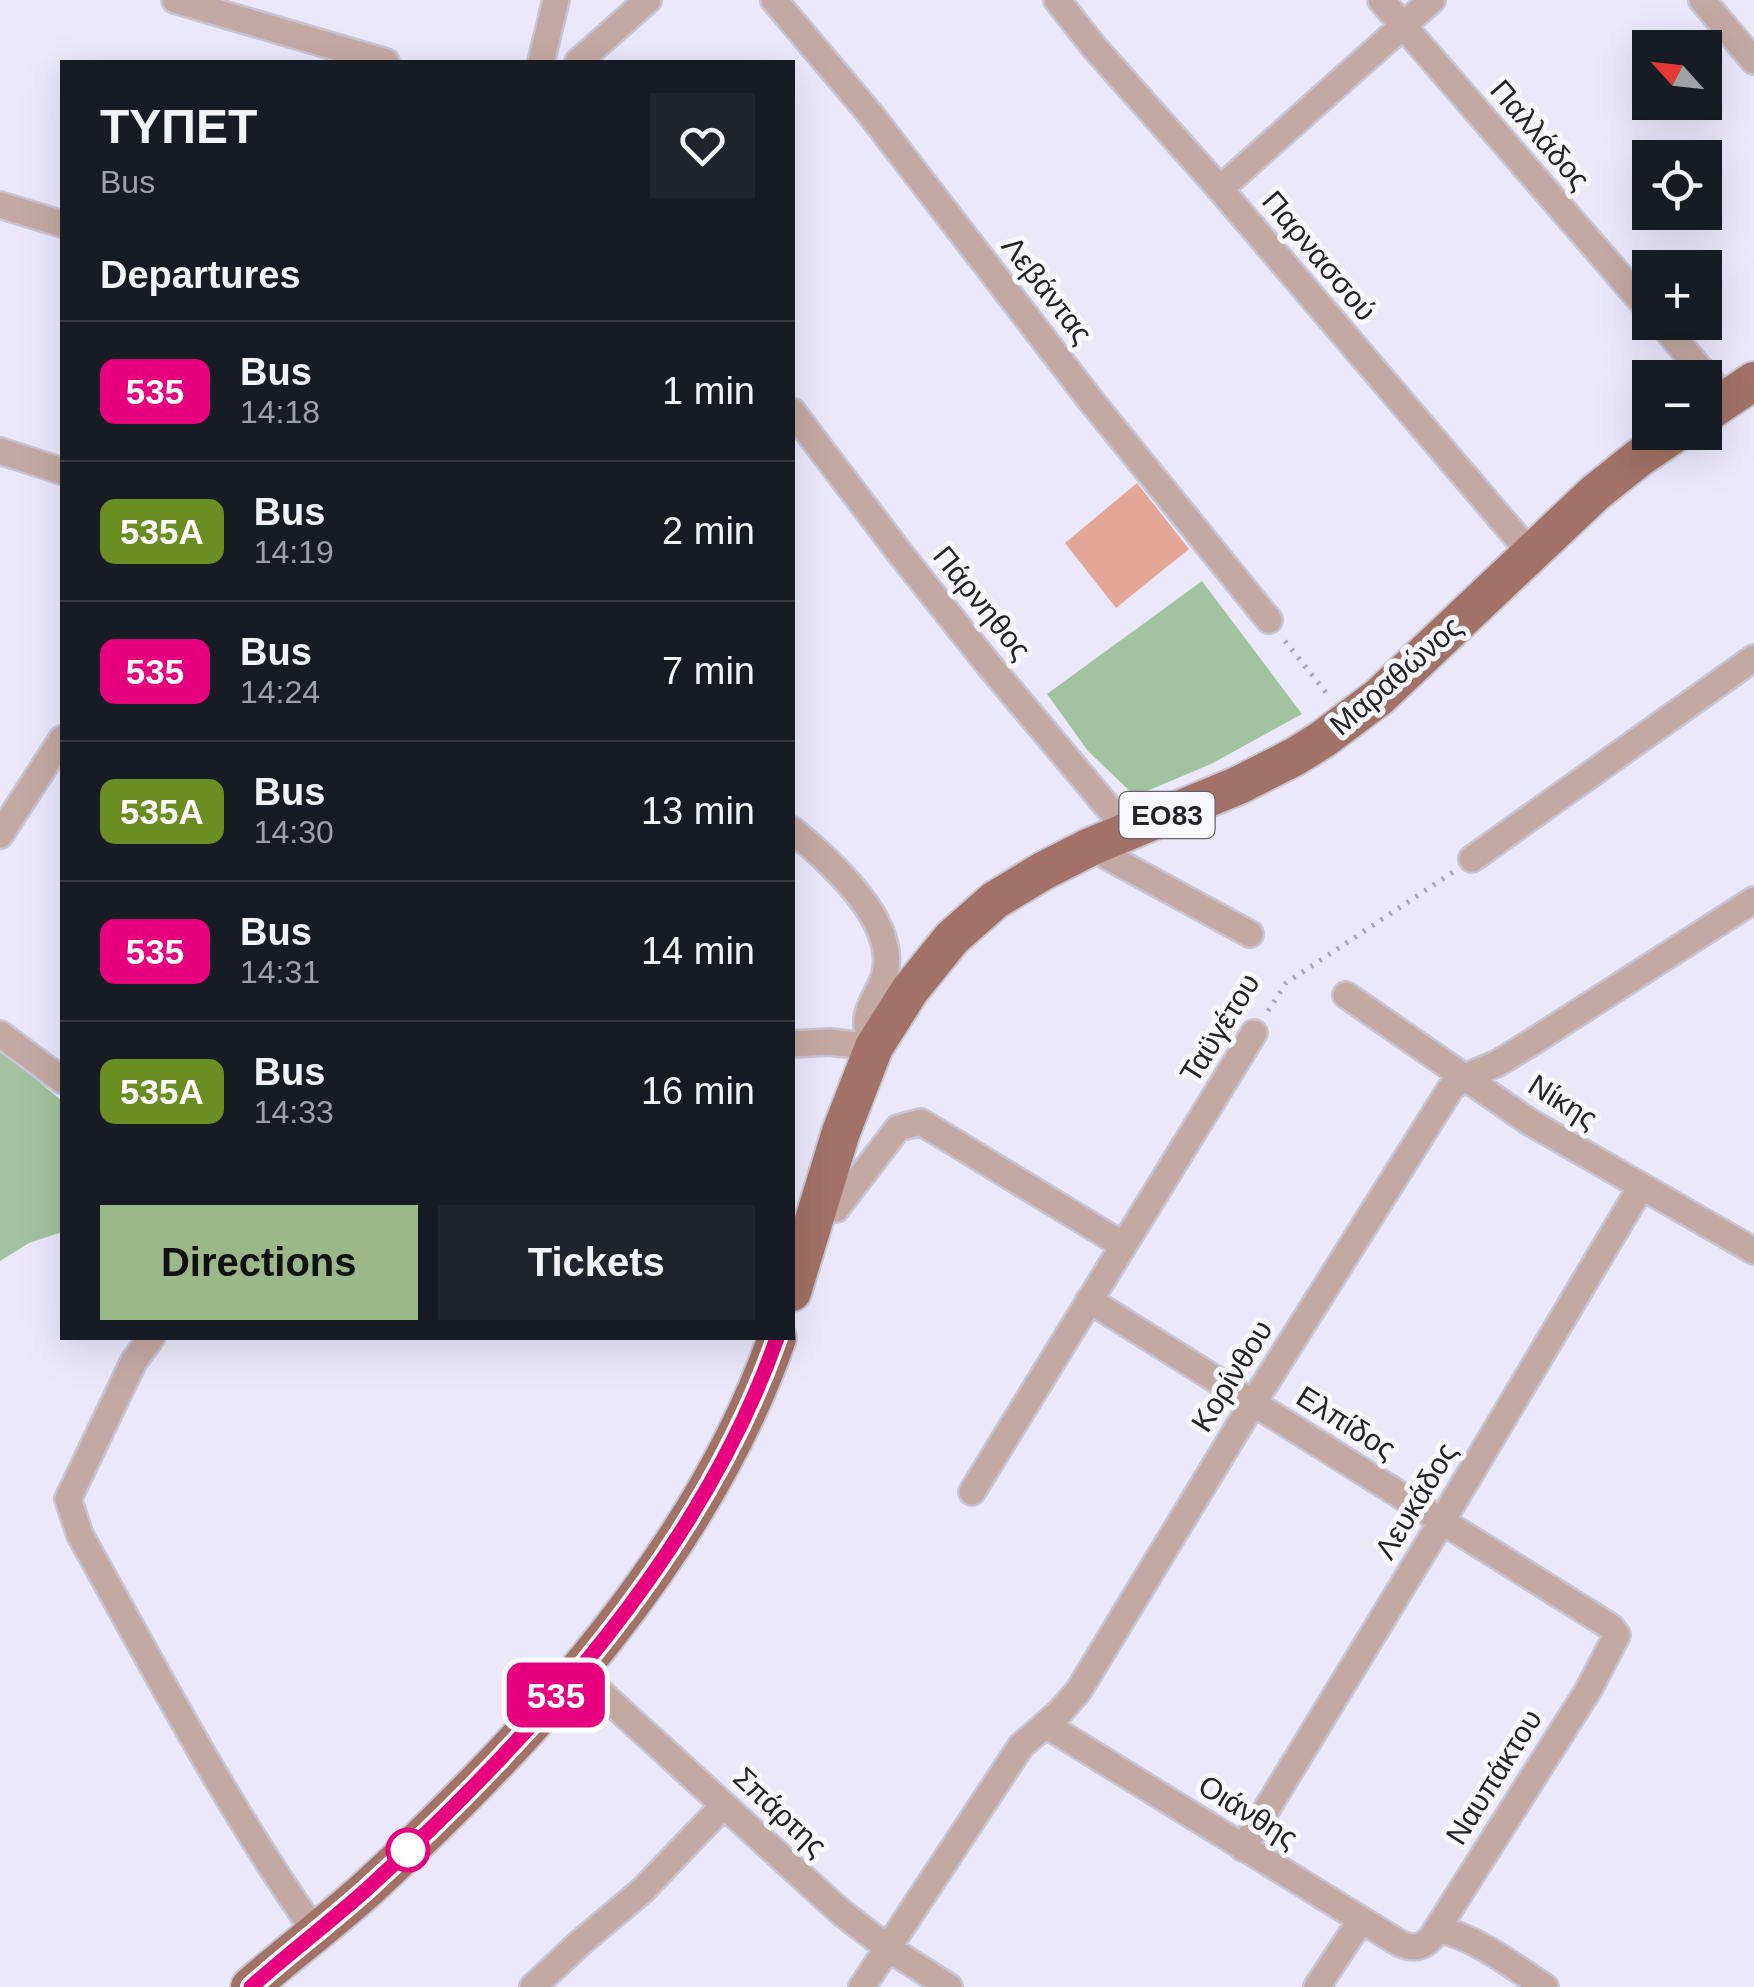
<!DOCTYPE html>
<html lang="en">
<head>
<meta charset="utf-8">
<style>
  :root { --surface:#171b24; --page:#20242c; --text:#f1f3f6; --muted:#9ea1a6; --line:#363941; --accent:#9bb88b }
  body { margin:0; font-family:Helvetica,sans-serif; background:var(--page); color:var(--text); height:100vh; display:flex; flex-direction:column; font-size:38px; white-space:nowrap }
  * { box-sizing:border-box; margin:0 }
  p { font-size:32px; color:var(--muted) }
  .icon { flex:none; width:55px; height:55px; fill:none; stroke:currentColor; stroke-width:2; stroke-linecap:round; stroke-linejoin:round }
  .map { position:relative; flex:1; overflow:hidden }
  .sheet { position:absolute; left:60px; top:60px; width:735px; height:1280px; display:flex; flex-direction:column; background:var(--surface); border-radius:0px; box-shadow:0 10px 40px #0002 }
  .sheet>* { flex:none }
  .badge { padding:0 20px; border-radius:15px; font-size:35px; line-height:65px }
  .needle { width:65px; rotate:297deg }
  .controls { position:absolute; left:1632px; top:30px; display:grid; gap:20px }
  .controls a { display:grid; place-items:center; width:90px; height:90px; border-radius:0px; background:var(--surface); box-shadow:0 10px 40px #0002; font-size:50px }
  .map>.badge { position:absolute; translate:-50% -50%; box-shadow:0 0 0 5px #fff }
  h2 { padding:0 40px; font-size:38px; line-height:90px }
  .round { display:grid; place-items:center; flex:none; width:105px; height:105px; border-radius:0px; background:var(--page) }
  .summary { display:flex; align-items:center; justify-content:space-between; height:170px; padding:0 40px }
  h1 { font-size:48px; font-weight:600; line-height:75px }
  .button { display:flex; gap:20px; margin-top:auto; padding:20px 40px }
  .button a { flex:1; height:115px; border-radius:0px; background:var(--accent); color:#111; font-size:40px; font-weight:600; line-height:115px; text-align:center }
  .button a+a { background:var(--page); color:var(--text) }
  ul { padding:0; list-style:none }
  li { display:flex; align-items:center; gap:30px; height:140px; padding:0 40px; border-top:2px solid var(--line) }
  li div { flex:1 }
  li b { display:block; font-size:38px }
  li em { font-style:normal }
  li .badge { min-width:110px; font-weight:700; text-align:center }
  .map>svg:first-child { display:block }
</style>
</head>
<body>
<div class="map">
<svg width="1754" height="1987" viewBox="0 0 1754 1987">
  <rect width="100%" height="100%" fill="#ebe8fb"/>
  <path fill="#a2c39f" d="M1202 581 1302 714 1211 764 1135 796 1088 751 1047 694Z
    M0 1049 62 1101V1232L29 1243 0 1261Z"/>
  <path fill="#e3a798" d="M1137 483 1189 549 1116 608 1065 543Z"/>
  <g fill="none" stroke-linecap="round" stroke-linejoin="round">
    <g stroke="#c7c5d5" stroke-width="30">
      <path id="minor" d="M175 0 386 62
        M774 0 871 115 1092 402 1269 620
        M1057 0 1094 47 1220 189 1532 555
        M1381 0 1650 311
        M1702 0 1754 61
        M541 62 556 0
        M578 62 648 0
        M1220 189 1432 0
        M0 205 62 224
        M1660 322 1726 399
        M792 411 899 552 988 664 1128 831
        M0 451 62 471
        M792 830C829 860 898 921 885 974 881 991 865 1008 867 1025 868 1032 871 1040 874 1047L830 1042 792 1044
        M0 835 62 739
        M1090 847 1250 934
        M1472 859 1754 658
        M1346 995 1528 1121 1754 1251
        M0 1034 62 1080
        M819 1207 836 1209 898 1128 921 1122 1123 1245
        M151 1338 134 1361 68 1499 80 1535C155 1669 227 1807 316 1933
        M972 1492 1254 1033
        M577 1671 842 1913 888 1948 949 1987
        M1046 1725 1399 1943C1412 1949 1422 1949 1432 1937L1589 1689 1617 1635 1611 1627 1089 1300
        M1243 1848 1442 1521 1641 1187
        M1438 1929C1477 1938 1511 1965 1545 1987
        M533 1987 580 1943 643 1890 724 1805
        M862 1987 1021 1746 1061 1711 1079 1690 1253 1403 1451 1088 1465 1077 1498 1063 1526 1046 1754 900
        M1317 1987 1361 1920"/>
    </g>
    <g stroke="#c7c5d5" stroke-width="42">
      <path id="primary" d="M1705 414 1754 381
        M792 1292 841 1132 874 1047 910 990 952 938 995 900 1043 871 1090 847 1239 785 1296 756 1323 739 1379 697 1595 493 1640 457 1677 432
        M250 1987C289 1953 329 1923 367 1889 532 1737 702 1552 777 1338"/>
    </g>
    <path stroke="#a7a5b4" stroke-width="5" stroke-dasharray="2.5 8" stroke-linecap="butt" d="M1285 641 1328 695
      M1268 1011 1286 983 1453 872"/>
    <use href="#minor" stroke="#c4a9a2" stroke-width="25"/>
    <use href="#primary" stroke="#a17265" stroke-width="38"/>
  </g>
  <g fill="none" stroke-linecap="round" stroke-linejoin="round">
    <g stroke="#fff" stroke-width="22">
      <path id="line" d="M251 1987C289 1953 329 1923 367 1889 533 1737 702 1552 777 1338"/>
    </g>
    <use href="#line" stroke="#e6007e" stroke-width="15"/>
  </g>
  <circle fill="#fff" stroke="#e6007e" stroke-width="5" cx="408" cy="1850" r="20"/>
  <g text-anchor="middle" stroke-width="10" stroke-linejoin="round" paint-order="stroke">
    <rect fill="#f8f7ff" stroke="#64636a" stroke-width="2.5" x="1119.5" y="792" width="95" height="46" rx="8"/>
    <g font-size="28" font-weight="bold" fill="#24232a">
      <text x="1167" y="825">ΕΟ83</text>
    </g>
    <g font-size="30" fill="#24232a" stroke="#f8f7ff">
      <text transform="translate(1540 135) rotate(49)" y="10">Παλλάδος</text>
      <text transform="translate(1319 256) rotate(50)" y="10">Παρνασσού</text>
      <text transform="translate(1047 290) rotate(52)" y="10">Λεβάντας</text>
      <text transform="translate(982 603) rotate(51)" y="10">Πάρνηθος</text>
      <text transform="translate(1396 676) rotate(-41)" y="10">Μαραθώνος</text>
      <text transform="translate(1220 1028) rotate(-58)" y="10">Ταϋγέτου</text>
      <text transform="translate(1563 1102) rotate(32)" y="10">Νίκης</text>
      <text transform="translate(1232 1376) rotate(-58)" y="10">Κορίνθου</text>
      <text transform="translate(1346 1423) rotate(32)" y="10">Ελπίδος</text>
      <text transform="translate(1416 1501) rotate(-59)" y="10">Λευκάδος</text>
      <text transform="translate(1494 1777) rotate(-58)" y="10">Ναυπάκτου</text>
      <text transform="translate(780 1812) rotate(43)" y="10">Σπάρτης</text>
      <text transform="translate(1248 1812) rotate(32)" y="10">Οιάνθης</text>
    </g>
  </g>
</svg>
<div class="controls">
<a><svg class="needle" viewBox="-14 -14 28 28"><path d="M0-13l5 13h-10z" fill="#e53935"/><path d="M0 13l5-13h-10z" fill="#9ea1a6"/></svg></a>
<a><svg class="icon" aria-label="locate" viewBox="0 0 24 24"><circle cx="12" cy="12" r="6"/><path d="M12 2v4M12 18v4M2 12h4M18 12h4"/></svg></a>
<a>+</a>
<a>−</a>
</div>
<b class="badge" style="left:556px;top:1695px;background:#e6007e;color:#fff">535</b>
<section class="sheet">
<div class="summary"><div><h1>ΤΥΠΕΤ</h1><p>Bus</p></div><a class="round"><svg class="icon" aria-label="heart" viewBox="0 0 24 24"><path d="M12 20l-8-8c-3-5 5-10 8-4 3-6 11-1 8 4z"/></svg></a></div>
<h2>Departures</h2>
<ul>
<li><span class="badge" style="background:#e6007e;color:#fff">535</span><div><b>Bus</b><p>14:18</p></div><em>1 min</em></li>
<li><span class="badge" style="background:#6b8e23;color:#fff">535A</span><div><b>Bus</b><p>14:19</p></div><em>2 min</em></li>
<li><span class="badge" style="background:#e6007e;color:#fff">535</span><div><b>Bus</b><p>14:24</p></div><em>7 min</em></li>
<li><span class="badge" style="background:#6b8e23;color:#fff">535A</span><div><b>Bus</b><p>14:30</p></div><em>13 min</em></li>
<li><span class="badge" style="background:#e6007e;color:#fff">535</span><div><b>Bus</b><p>14:31</p></div><em>14 min</em></li>
<li><span class="badge" style="background:#6b8e23;color:#fff">535A</span><div><b>Bus</b><p>14:33</p></div><em>16 min</em></li>
</ul>
<div class="button"><a>Directions</a><a>Tickets</a></div>
</section>
</div>
</body>
</html>
